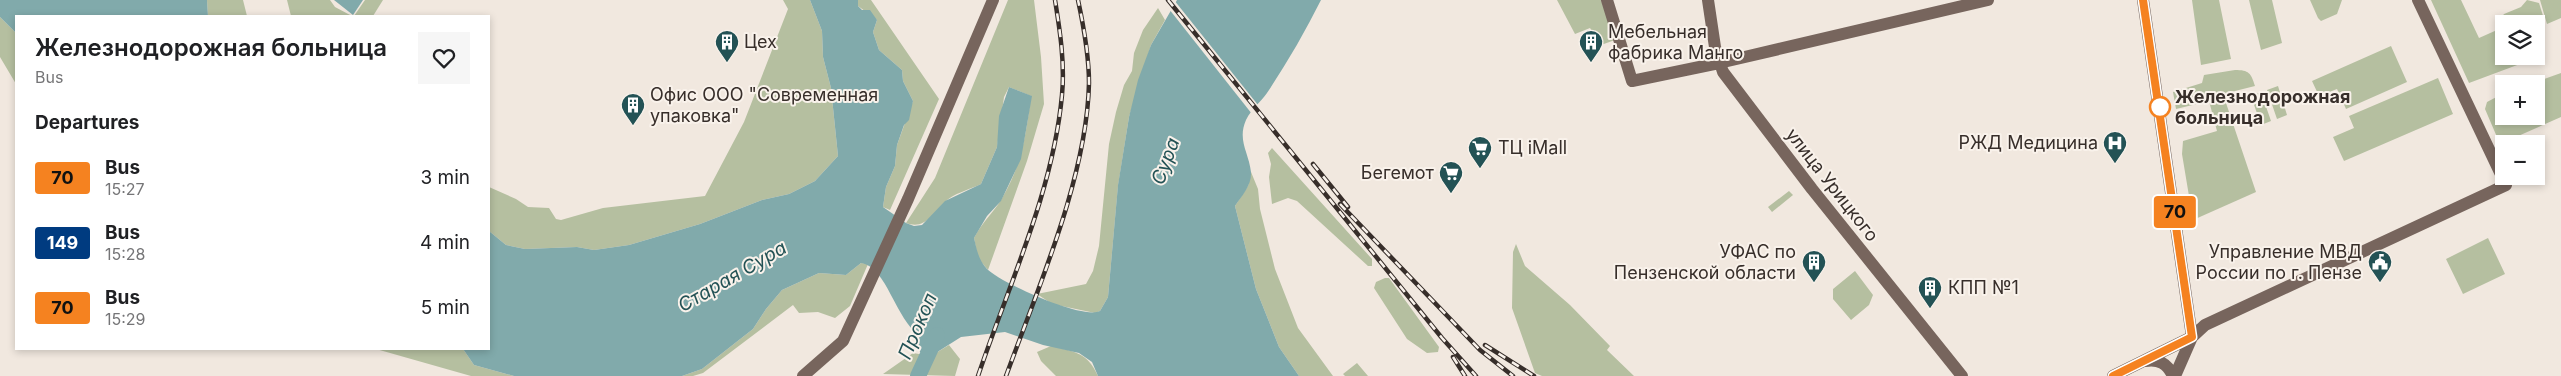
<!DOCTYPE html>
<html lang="en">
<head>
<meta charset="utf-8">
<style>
  :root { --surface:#fff; --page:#f6f6f6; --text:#202124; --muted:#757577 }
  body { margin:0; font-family:Inter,sans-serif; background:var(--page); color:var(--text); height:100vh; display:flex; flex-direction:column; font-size:19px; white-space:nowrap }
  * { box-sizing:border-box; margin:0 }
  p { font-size:16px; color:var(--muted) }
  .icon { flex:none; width:28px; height:28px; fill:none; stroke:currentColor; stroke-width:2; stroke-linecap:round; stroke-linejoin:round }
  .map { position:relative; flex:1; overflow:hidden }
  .side { position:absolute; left:15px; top:15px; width:475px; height:335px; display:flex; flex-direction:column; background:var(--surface); border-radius:0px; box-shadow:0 2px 8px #0003 }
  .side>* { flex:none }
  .badge { padding:0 10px; border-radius:4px; font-size:18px; line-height:32px }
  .fabs { position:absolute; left:2495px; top:15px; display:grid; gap:10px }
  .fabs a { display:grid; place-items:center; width:50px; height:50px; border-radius:0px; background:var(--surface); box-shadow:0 2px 8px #0003; font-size:25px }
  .map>.badge { position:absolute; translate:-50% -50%; box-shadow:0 0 0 2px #fff }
  h2 { padding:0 20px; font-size:19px; line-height:45px }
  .round { display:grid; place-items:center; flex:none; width:52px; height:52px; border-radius:0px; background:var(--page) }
  .head { display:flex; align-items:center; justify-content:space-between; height:85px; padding:0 20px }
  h1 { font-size:24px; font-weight:600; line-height:38px }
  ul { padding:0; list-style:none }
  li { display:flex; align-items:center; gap:15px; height:65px; padding:0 20px }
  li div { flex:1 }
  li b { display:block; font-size:19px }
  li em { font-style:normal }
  li .badge { min-width:55px; font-weight:700; text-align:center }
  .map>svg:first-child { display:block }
</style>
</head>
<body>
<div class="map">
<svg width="2561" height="376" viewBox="0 0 2561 376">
  <rect width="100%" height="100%" fill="#f1e8df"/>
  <path fill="#b5bfa0" d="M207 0H243L247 16H208Z
    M287 0H330L335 7 352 16H291Z
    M365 0H383L373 16H354Z
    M783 0H810L822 31 823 57 831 88 838 156 815 181 789 194 762 200 700 224 629 245 594 250 577 247 525 249 506 245 489 231V187L516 199 528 207 549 208 556 219 561 220 603 208 705 196 744 122 788 9Z
    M858 0H871L939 99 890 210 883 207 886 187 895 166 897 145 913 101 903 81 902 70 879 50 873 32 877 20 858 6Z
    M1008 0H1034L1041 57 1044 104 1027 161 988 270 978 258 974 238C983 221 993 213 1001 200 1022 165 1026 134 1031 96L1009 87 1004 97 997 147 981 184C971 189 952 194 945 202 932 214 925 230 906 223L935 178Z
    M1557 0H1601L1615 40 1601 45 1590 28 1575 34Z
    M2192 0H2219L2231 59 2201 65Z
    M2249 0H2272L2282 43 2261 50Z
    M2310 0H2342L2337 14 2321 21 2318 18Z
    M2431 0H2461L2479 38 2497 30 2504 32V56L2536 58 2469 83Z
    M2527 0 2539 3 2545 22 2543 28 2536 31V24H2504V27L2498 22 2504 14 2521 7Z
    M2540 0H2561V18L2547 24Z
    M1158 8 1165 20 1151 45 1129 117 1118 186 1108 297 1100 311 1095 313 1052 304 1037 294 1086 284 1093 271 1099 246 1109 144 1116 112 1124 85 1132 71 1134 53 1143 30Z
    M0 17 16 33V84L0 57Z
    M2391 46 2407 82 2346 109 2337 89 2319 96 2312 81Z
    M2235 70C2249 70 2251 73 2255 86L2231 92 2225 100 2256 192 2193 220 2182 154 2183 141 2217 131 2209 101 2176 109 2173 92 2202 83 2204 75Z
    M2561 73V117L2500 144 2485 109 2487 102 2504 93V116H2536V84H2530Z
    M2438 78 2453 114 2344 161 2333 137 2354 128 2349 116Z
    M2278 86 2287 115 2277 119 2267 90Z
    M2261 92 2271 121 2261 125 2251 96Z
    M1272 148 1372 259V266H1368L1297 201 1288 198 1272 204 1269 177 1271 164 1268 153Z
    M1251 172 1258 189 1260 209 1275 269 1298 328 1333 376H1299L1279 347 1256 289 1235 206 1248 186Z
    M1789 191 1793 195 1772 212 1768 207Z
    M2488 238 2505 274 2463 294 2446 259Z
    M1516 244 1525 266 1570 305 1610 346 1607 350 1634 376H1542L1535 373 1512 308 1513 252Z
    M861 263 868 264 850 306 835 318 818 312 799 313 793 305 703 373 693 376H682L702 369 753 329 766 309 782 290 819 273 846 275Z
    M1855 271 1873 295 1869 305 1851 320 1833 299V289Z
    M1385 278H1389L1439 347 1438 352 1427 353 1407 339 1374 288 1376 282Z
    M949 345 960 359 955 376 883 374 913 353 931 356Z
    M1051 346C1075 352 1087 352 1098 376H1056L1041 361 1037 352Z
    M376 349H463L474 365 514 376H471Z
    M1357 363 1368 376H1345L1343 374Z"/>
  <path fill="#81aaab" d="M0 0H207L208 16H16V33L0 17Z
    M334 0H363L353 15Z
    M810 0H858V6L862 10H870L877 20 873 32 879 50 902 70 903 81 913 101 909 120 904 125 897 145 895 166 886 187 883 207 906 223 914 226 922 225 945 201 981 184 997 147 999 116 1009 87 1032 96 1021 159 1001 201 987 216 974 238C977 250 978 259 987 269 1001 283 1083 320 1100 311L1108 297 1118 185 1129 117 1138 80 1151 45 1177 0H1321C1305 32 1287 63 1267 93 1260 103 1252 108 1246 120 1237 140 1249 153 1251 172 1252 185 1242 196 1235 206L1256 289 1279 347 1299 376H1098L1092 362 1079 353 1043 345 1005 332 961 337 931 356 920 352 917 342 920 336C895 319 887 267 861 263L846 275 819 273 782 290 766 309 753 329 702 369 682 376H514L474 365 463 349H489V231L506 245 525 249 577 247 594 250 629 245 700 224 762 200 789 194 815 181 838 156 831 88 823 57 822 31Z"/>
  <path fill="#f1e8df" d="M1174 0 1258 105 1252 114 1169 9Z"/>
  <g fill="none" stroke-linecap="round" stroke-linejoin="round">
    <path stroke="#81aaab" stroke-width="16" d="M918 376 937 335"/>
    <path stroke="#77655d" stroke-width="12" d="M1607 0 1632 81 1719 63 1988 0
      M1708 0 1715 47 1723 72 1812 189 1962 376
      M2143 0 2192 337
      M2145 361C2159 359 2167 363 2173 376
      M803 376 843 341 908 199 993 0
      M2113 376 2192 337 2205 325 2506 185 2418 0
      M2175 376 2192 337"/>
    <g stroke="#372e2a" stroke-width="4.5">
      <path id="rail" d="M1168 0 1442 338 1476 376
        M1313 164 1348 207
        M1340 204 1480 350 1513 376
        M1485 345 1534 376
        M1453 357 1465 376
        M978 376C1009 284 1053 192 1062 95 1065 63 1060 31 1055 0
        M1006 376C1038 288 1087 177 1089 83 1089 55 1084 28 1078 0"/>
    </g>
    <use href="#rail" stroke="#f9f2eb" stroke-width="2.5" stroke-dasharray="8" stroke-linecap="butt"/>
  </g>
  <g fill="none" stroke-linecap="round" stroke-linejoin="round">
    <g stroke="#fff" stroke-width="11">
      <path id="line" d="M2113 376 2192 337 2143 0"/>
    </g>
    <use href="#line" stroke="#f58220" stroke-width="8"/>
  </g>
  <defs>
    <g id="building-pin" transform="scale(1.25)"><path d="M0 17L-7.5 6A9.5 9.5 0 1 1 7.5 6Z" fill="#235255" stroke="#f9f2eb"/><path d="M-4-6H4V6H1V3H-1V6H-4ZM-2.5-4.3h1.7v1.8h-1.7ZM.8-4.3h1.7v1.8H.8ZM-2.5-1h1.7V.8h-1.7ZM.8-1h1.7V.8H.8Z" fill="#fff"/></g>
    <g id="hospital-pin" transform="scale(1.25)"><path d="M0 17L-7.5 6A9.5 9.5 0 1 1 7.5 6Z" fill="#235255" stroke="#f9f2eb"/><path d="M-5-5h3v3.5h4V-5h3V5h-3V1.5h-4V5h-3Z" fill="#fff"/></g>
    <g id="supermarket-pin" transform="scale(1.25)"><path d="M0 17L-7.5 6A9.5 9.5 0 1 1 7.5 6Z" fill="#235255" stroke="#f9f2eb"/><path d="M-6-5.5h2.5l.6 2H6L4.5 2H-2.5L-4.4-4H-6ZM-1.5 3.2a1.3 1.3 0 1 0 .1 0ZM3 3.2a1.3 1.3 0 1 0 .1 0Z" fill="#fff"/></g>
    <g id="civic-pin" transform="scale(1.25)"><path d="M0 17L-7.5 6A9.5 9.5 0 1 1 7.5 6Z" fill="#235255" stroke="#f9f2eb"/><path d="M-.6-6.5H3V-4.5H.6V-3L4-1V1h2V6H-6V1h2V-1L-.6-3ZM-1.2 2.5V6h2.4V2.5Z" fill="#fff"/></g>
  </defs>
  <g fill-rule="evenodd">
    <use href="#building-pin" x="727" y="42"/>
    <use href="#building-pin" x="1591" y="42"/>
    <use href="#building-pin" x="633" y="105"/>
    <use href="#hospital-pin" x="2115" y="143"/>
    <use href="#supermarket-pin" x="1480" y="148"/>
    <use href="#supermarket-pin" x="1451" y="173"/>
    <use href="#building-pin" x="1814" y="262"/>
    <use href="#civic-pin" x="2380" y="262"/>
    <use href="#building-pin" x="1930" y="288"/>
  </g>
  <circle fill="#fff" stroke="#f58220" stroke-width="2.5" cx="2160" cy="107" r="10"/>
  <g text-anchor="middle" stroke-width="4" stroke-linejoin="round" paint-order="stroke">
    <g font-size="18" fill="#372e2a" stroke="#f9f2eb" text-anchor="start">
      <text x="1608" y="38">Мебельная<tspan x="1608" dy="21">фабрика Манго</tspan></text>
      <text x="744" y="48">Цех</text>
      <text x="650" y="101">Офис ООО "Современная<tspan x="650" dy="21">упаковка"</tspan></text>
      <text x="2098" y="149" text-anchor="end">РЖД Медицина</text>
      <text x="1498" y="154">ТЦ iMall</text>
      <text x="1434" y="179" text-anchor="end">Бегемот</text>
      <text x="1796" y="258" text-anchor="end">УФАС по<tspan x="1796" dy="21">Пензенской области</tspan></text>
      <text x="2362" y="258" text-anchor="end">Управление МВД<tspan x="2362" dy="21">России по г. Пензе</tspan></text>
      <text x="1948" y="294">КПП №1</text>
    </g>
    <g font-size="18" font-weight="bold" fill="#372e2a" stroke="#f9f2eb" text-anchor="start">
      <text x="2175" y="103">Железнодорожная<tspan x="2175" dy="21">больница</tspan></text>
    </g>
    <g font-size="18" fill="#372e2a" stroke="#f9f2eb">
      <text transform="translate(1832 185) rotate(52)" y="6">улица Урицкого</text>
    </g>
    <g font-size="19" font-style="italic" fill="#235255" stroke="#f9f2eb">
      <text transform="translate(1165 161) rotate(-70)" y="7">Сура</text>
      <text transform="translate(732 276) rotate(-30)" y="7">Старая Сура</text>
      <text transform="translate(917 326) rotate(-67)" y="7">Прокоп</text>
    </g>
  </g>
</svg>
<div class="fabs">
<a><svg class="icon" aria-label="layers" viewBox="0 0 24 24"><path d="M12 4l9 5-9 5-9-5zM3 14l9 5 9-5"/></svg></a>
<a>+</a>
<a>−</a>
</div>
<b class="badge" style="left:2175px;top:212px;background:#f58220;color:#111">70</b>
<section class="side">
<div class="head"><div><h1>Железнодорожная больница</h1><p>Bus</p></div><a class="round"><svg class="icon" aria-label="heart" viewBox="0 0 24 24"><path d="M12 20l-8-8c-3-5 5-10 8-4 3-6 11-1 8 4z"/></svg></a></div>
<h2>Departures</h2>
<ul>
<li><span class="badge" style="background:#f58220;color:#111">70</span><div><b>Bus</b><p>15:27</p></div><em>3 min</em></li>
<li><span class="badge" style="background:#003b80;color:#fff">149</span><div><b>Bus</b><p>15:28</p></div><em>4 min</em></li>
<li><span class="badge" style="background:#f58220;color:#111">70</span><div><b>Bus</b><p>15:29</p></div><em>5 min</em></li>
</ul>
</section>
</div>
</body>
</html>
